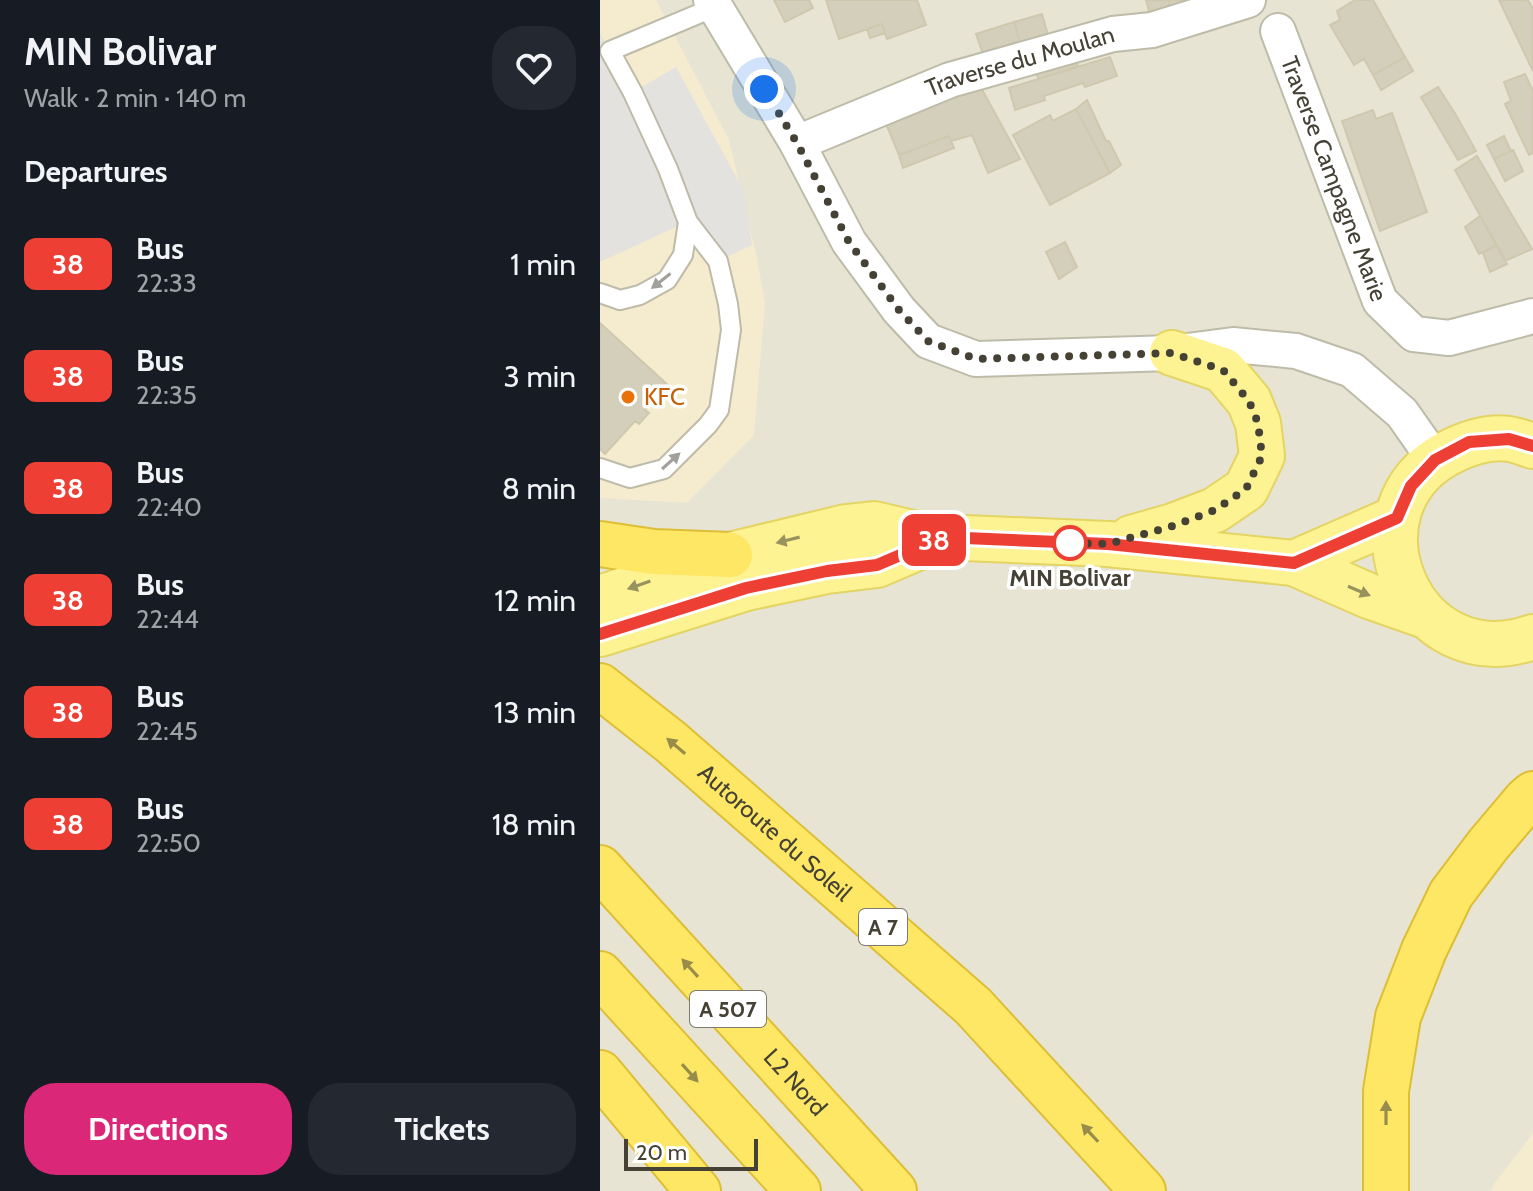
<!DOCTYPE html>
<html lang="en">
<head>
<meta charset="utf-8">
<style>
  :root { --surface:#171b24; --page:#242831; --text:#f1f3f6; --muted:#9ea1a6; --accent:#db2777 }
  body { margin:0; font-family:Cabin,sans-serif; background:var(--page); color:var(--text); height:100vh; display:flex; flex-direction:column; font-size:30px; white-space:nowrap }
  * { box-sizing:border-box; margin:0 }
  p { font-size:26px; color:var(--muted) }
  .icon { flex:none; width:44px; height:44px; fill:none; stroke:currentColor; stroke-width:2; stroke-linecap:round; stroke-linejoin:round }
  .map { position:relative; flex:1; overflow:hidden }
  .details { display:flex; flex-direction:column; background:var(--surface); width:600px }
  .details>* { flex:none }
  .badge { padding:0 16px; border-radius:12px; font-size:28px; line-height:52px }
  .scale { position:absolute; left:24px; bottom:20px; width:134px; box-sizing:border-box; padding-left:8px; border:4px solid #454235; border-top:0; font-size:22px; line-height:28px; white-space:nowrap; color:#454235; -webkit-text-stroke:6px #fff; paint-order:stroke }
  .you { position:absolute; width:40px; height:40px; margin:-20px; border:6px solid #fff; border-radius:50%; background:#1a73e8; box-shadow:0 0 0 12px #1a73e833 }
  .map>.badge { position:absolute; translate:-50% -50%; box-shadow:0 0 0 4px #fff }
  h2 { padding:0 24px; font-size:30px; line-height:72px }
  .round { display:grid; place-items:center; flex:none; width:84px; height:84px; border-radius:32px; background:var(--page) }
  .overview { display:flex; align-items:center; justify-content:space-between; height:136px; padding:0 24px }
  h1 { font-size:38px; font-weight:800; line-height:60px }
  .button { display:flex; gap:16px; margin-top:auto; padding:16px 24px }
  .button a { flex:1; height:92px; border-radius:32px; background:var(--accent); color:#fff; font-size:32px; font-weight:800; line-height:92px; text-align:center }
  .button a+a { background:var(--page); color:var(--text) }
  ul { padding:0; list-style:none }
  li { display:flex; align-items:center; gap:24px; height:112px; padding:0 24px }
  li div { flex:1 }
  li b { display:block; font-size:30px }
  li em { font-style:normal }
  li .badge { min-width:88px; font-weight:700; text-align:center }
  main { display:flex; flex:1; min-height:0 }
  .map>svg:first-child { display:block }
</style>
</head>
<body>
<main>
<section class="details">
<div class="overview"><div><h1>MIN Bolivar</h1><p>Walk · 2 min · 140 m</p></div><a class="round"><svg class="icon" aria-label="heart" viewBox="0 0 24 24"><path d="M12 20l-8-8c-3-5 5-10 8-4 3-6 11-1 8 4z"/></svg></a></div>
<h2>Departures</h2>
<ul>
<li><span class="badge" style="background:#ee3f34;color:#fff">38</span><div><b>Bus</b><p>22:33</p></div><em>1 min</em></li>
<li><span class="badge" style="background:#ee3f34;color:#fff">38</span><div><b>Bus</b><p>22:35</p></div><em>3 min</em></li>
<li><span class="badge" style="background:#ee3f34;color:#fff">38</span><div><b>Bus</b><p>22:40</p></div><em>8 min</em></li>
<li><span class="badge" style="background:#ee3f34;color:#fff">38</span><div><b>Bus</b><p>22:44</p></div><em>12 min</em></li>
<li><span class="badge" style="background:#ee3f34;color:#fff">38</span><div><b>Bus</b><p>22:45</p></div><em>13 min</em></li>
<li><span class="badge" style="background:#ee3f34;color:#fff">38</span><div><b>Bus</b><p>22:50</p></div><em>18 min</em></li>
</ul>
<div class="button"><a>Directions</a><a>Tickets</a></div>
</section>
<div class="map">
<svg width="933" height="1191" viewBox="0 0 933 1191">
  <rect width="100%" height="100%" fill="#f3f1e5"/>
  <path fill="#e7e4d3" d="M0 0H933V1191H0Z"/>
  <path fill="#f5ecd0" d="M0 0H56L129 140 156 254 165 303 154 435 87 503 0 498Z
    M933 1133V1191H891L894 1184Z"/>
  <path fill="#e4e2de" d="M0 33 33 92 76 67 144 191 152 245 118 261 87 222 0 262Z"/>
  <path fill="#d4cfbb" stroke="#cfc8ae" stroke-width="2" d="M174 0H209L213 8 185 22Z
    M226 0H317L326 25 287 39 282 24 239 39Z
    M546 0H569L570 9 550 15Z
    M569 0H599L570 9Z
    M755 0H773L805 57 773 75 764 59 754 65 730 25 740 20 737 11Z
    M899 0H928L933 9V71Z
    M442 14 450 42 422 49 414 22Z
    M414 22 422 49 385 60 376 34Z
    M282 24 285 33 270 38 267 29Z
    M510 57 517 76 485 87 483 83 444 96 445 100 415 110 409 88Z
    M805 57 813 71 781 90 773 75Z
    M476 59 478 66 438 79 436 70Z
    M925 74 933 91V153L929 155 905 104 911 101 904 82Z
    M379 84 420 159 388 173 372 135 351 141 349 136 299 155 284 119Z
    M838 87 856 115 876 151 858 160 821 97Z
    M487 100 506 141H509L521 165 510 173 476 109Z
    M476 109 510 173 450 205 413 135 450 115 453 121Z
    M773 110 776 119 792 113 827 212 780 231 742 121Z
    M349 136 354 148 303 168 299 155Z
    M904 136 911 151 894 159 887 145Z
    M913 150 923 171 905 181 894 159Z
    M877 156 932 249 905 261 855 170Z
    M880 216 897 245 879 254 865 227Z
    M465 242 477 267 459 279 446 252Z
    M897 245 907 264 890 272 883 253Z
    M0 323 68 385 45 410 49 413 39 424 35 421 5 454 0 449Z"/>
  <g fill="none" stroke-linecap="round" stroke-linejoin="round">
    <g stroke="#bebba8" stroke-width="22">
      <path id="lane" d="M0 293 20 300 40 295 67 280 83 255 88 222
        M0 468 30 478 64 469 108 425 119 410 131 330 128 304 118 261 88 222 68 169 33 93 10 51 115 7"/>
    </g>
    <g stroke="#bebba8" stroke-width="38">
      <g id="street">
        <path d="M111 0 197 143 249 242 299 310 328 341 376 359 572 353 633 345 696 351 752 370 802 413 835 460"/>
        <path id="s1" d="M678 31 780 301 814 334 849 338 933 316"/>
        <path id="s2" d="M197 143 350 80 513 34 552 30 648 0"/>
      </g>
    </g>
    <g stroke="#e4d463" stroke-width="48">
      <path id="primary" d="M933 446C926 444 917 440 909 439 889 436 868 443 850 452 739 509 811 680 933 637
        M531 538 573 526 615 510 646 489 662 456 658 423 649 401 623 370 572 353
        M694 563 797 518
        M0 598 130 555 246 527 274 524 338 539 365 538 508 544 694 563 769 596 826 616
        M0 634 146 588 227 571 277 565 338 539"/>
    </g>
    <g stroke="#ddbe35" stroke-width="48">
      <g id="highway">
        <path d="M0 544 54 552 130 555"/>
        <path id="s3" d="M0 686 71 742 373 1006 543 1191"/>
        <path id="s4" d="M0 868 294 1191"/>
        <path d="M0 974 198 1191"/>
        <path d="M0 1073 98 1191"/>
        <path d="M786 1191V1091L798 1017 824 950 851 894 888 845 926 800 933 794"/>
      </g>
    </g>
    <use href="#lane" stroke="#fff" stroke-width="18"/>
    <use href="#street" stroke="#fff" stroke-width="34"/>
    <use href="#primary" stroke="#fef393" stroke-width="44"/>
    <use href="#highway" stroke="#fee765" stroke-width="44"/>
  </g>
  <defs><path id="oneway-solid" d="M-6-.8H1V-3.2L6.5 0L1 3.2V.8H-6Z" transform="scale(2)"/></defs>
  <g fill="#a2a09a">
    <use href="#oneway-solid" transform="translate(61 281) rotate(142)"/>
    <use href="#oneway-solid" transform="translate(71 461) rotate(-42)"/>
  </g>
  <g fill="#98925f">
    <use href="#oneway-solid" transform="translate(188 540) rotate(166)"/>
    <use href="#oneway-solid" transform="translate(39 585) rotate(161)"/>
    <use href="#oneway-solid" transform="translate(759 591) rotate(23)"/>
  </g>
  <g fill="#988c4b">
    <use href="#oneway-solid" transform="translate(76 746) rotate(-140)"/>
    <use href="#oneway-solid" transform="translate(90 968) rotate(-132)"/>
    <use href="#oneway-solid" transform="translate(90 1073) rotate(48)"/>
    <use href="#oneway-solid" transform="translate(786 1113) rotate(-90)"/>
    <use href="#oneway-solid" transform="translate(490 1133) rotate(-133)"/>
  </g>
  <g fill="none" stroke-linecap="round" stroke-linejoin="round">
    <g stroke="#fff" stroke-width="18">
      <path id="line" d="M0 634 146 588 227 571 277 565 338 539 365 538 508 544 694 563 797 518 811 486 835 460 869 442 909 439 933 446"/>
    </g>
    <use href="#line" stroke="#ee3f34" stroke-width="12"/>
    <path stroke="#454235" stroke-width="8" stroke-dasharray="0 14.4" d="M164 89 197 143 249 242 299 310 328 341 376 359 572 353 623 370 649 401 658 423 662 456 646 489 615 510 573 526 508 544 470 543"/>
  </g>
  <circle fill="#e8710a" stroke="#fff" stroke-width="3" cx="28" cy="397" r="8"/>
  <circle fill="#fff" stroke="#ee3f34" stroke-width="4" cx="470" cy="543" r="16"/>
  <g text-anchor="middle" stroke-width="7" stroke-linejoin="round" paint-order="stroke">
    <g fill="#fff" stroke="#7d7b72" stroke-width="2">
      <rect x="259" y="909" width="48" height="36" rx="6"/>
      <rect x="90" y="991" width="76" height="36" rx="6"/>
    </g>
    <g font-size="22" font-weight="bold" fill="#454235">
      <text x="283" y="935">A 7</text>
      <text x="128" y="1017">A 507</text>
    </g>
    <g font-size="24" fill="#454235" stroke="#fff">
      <text dy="8" stroke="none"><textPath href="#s2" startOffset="238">Traverse du Moulan</textPath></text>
      <text dy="8" stroke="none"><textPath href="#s1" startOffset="158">Traverse Campagne Marie</textPath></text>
      <text dy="8" stroke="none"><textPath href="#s3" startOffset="228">Autoroute du Soleil</textPath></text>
      <text dy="8" stroke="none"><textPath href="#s4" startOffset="290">L2 Nord</textPath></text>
    </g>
    <g font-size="24" fill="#c56008" stroke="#fff" text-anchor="start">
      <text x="44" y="405">KFC</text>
    </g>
    <g font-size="24" font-weight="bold" fill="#454235" stroke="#fff">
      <text x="470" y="586">MIN Bolivar</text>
    </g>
  </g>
</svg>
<div class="scale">20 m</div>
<div class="you" style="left:164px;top:89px"></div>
<b class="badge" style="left:334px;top:540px;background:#ee3f34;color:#fff">38</b>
</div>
</main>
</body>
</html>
